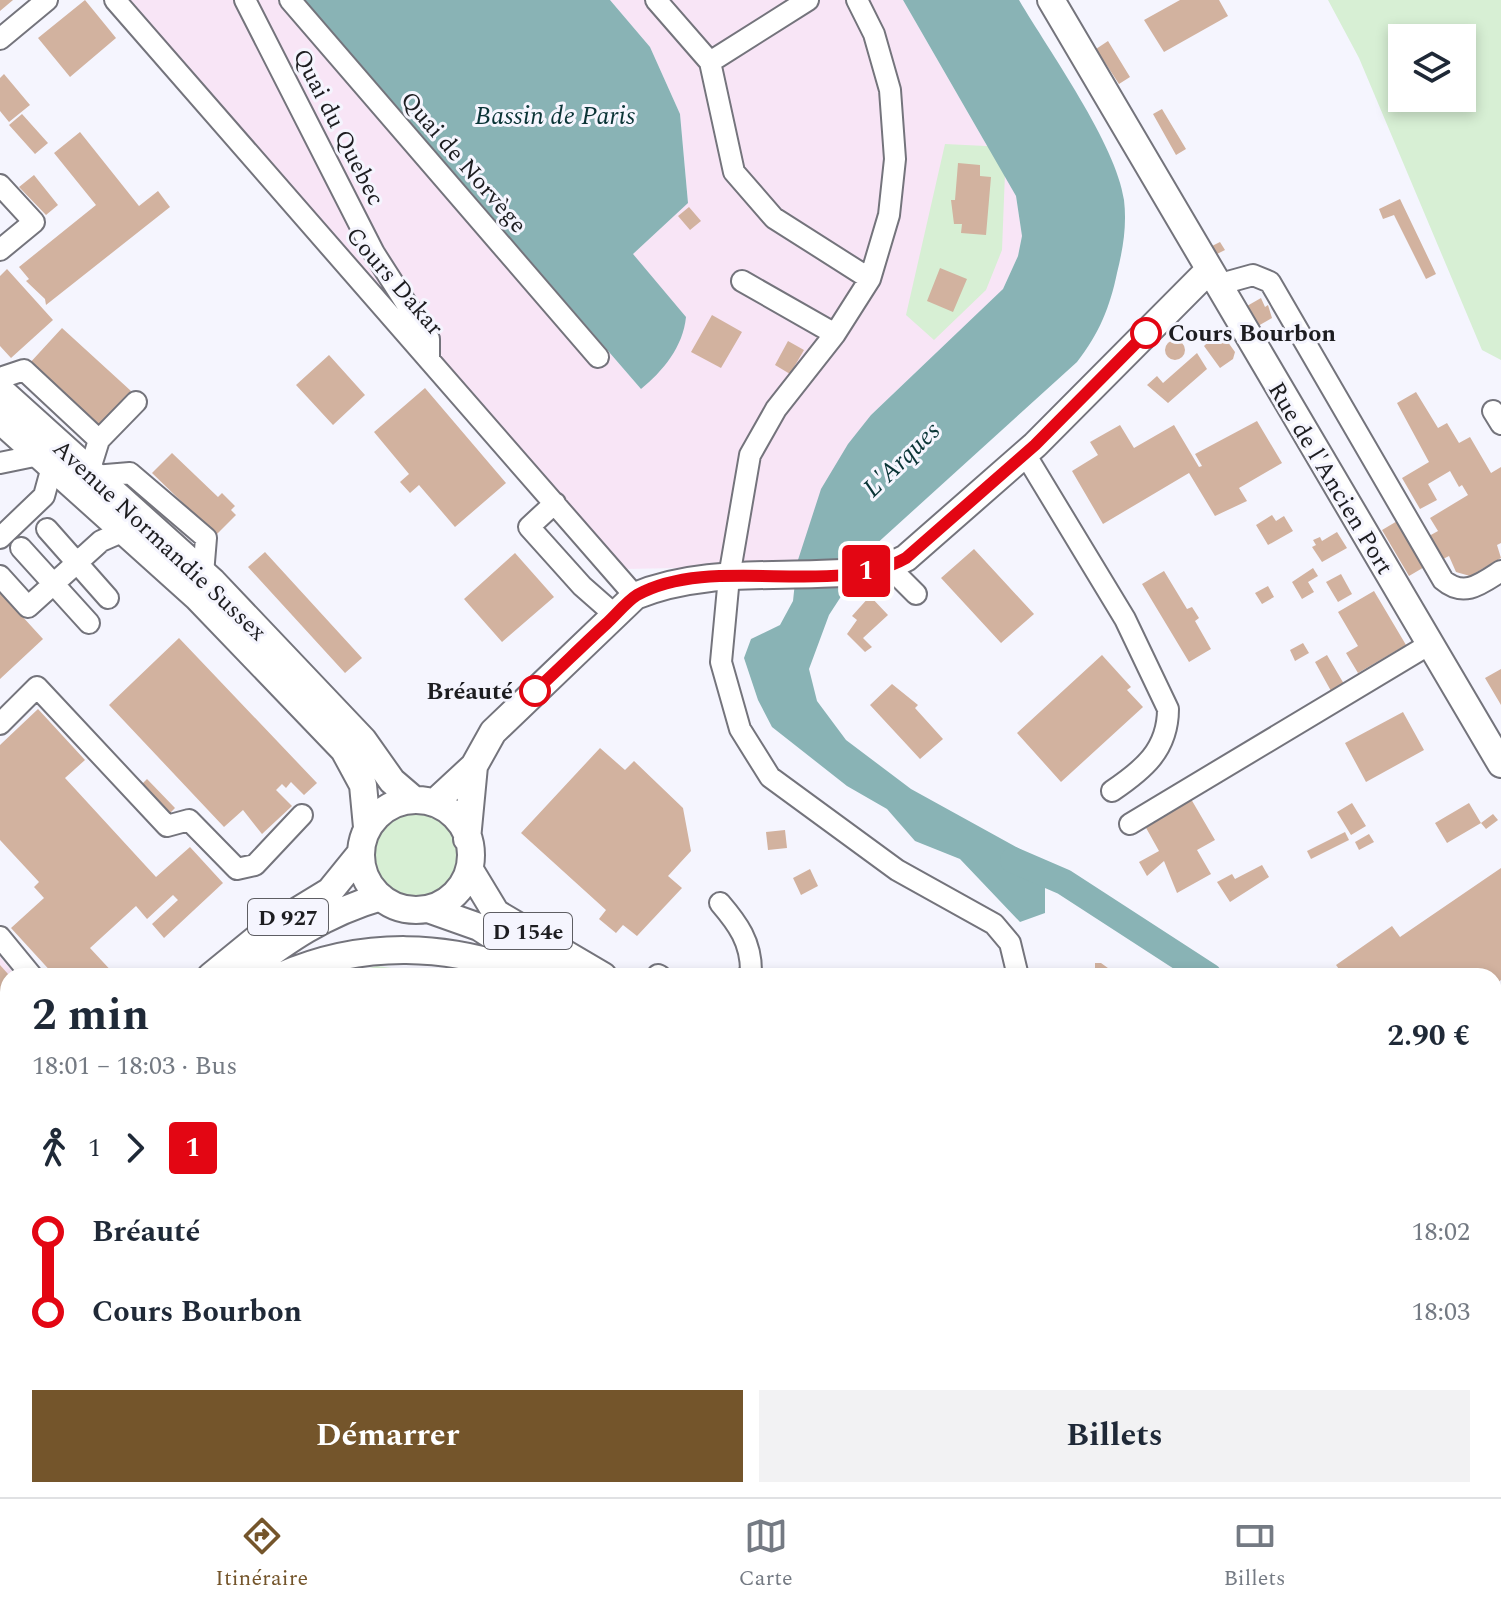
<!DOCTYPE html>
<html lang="fr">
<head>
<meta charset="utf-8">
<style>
  :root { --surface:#fff; --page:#f2f2f3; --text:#1f2937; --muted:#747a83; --line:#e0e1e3; --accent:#74552b }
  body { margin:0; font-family:Spectral,serif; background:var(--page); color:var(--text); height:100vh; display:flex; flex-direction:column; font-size:30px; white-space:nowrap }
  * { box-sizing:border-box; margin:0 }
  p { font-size:26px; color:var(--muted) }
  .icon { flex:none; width:44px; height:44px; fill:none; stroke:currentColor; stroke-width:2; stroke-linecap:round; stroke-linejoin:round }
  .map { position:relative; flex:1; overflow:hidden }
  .side { position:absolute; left:0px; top:968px; width:1502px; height:530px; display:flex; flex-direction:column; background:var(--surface); border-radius:24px 24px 0 0; box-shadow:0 4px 12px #0003 }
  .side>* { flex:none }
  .badge { padding:0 16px; border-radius:6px; font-size:28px; line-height:52px }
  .controls { position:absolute; left:1388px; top:24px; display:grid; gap:16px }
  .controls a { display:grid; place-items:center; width:88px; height:88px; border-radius:0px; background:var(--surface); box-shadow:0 4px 12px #0003; font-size:40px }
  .map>.badge { position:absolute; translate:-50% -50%; box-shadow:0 0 0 4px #fff }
  .legs { display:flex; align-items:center; gap:12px; height:88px; padding:0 32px; font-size:26px }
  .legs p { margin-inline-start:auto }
  .summary { display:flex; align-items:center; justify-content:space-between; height:136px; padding:0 32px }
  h1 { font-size:44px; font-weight:700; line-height:60px }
  .cta { display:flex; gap:16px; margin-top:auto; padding:16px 32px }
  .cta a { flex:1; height:92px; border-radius:0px; background:var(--accent); color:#fff; font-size:32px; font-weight:700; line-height:92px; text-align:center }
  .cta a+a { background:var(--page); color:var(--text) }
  ul { padding:0 32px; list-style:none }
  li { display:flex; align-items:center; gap:28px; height:80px; font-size:30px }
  li i { display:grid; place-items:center; width:12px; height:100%; margin:0 10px; background:currentColor }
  li i::after { content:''; width:20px; height:20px; margin:-10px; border:6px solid; border-radius:50%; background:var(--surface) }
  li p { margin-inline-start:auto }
  li:first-child i { background:linear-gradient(#0000 50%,currentColor 0) }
  li:last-child i { background:linear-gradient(currentColor 50%,#0000 0) }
  .tabs { display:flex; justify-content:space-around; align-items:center; height:112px; border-top:2px solid var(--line); background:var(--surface); font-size:22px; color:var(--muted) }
  .tabs a { display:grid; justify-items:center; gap:4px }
  .tabs .on { color:var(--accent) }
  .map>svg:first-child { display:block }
</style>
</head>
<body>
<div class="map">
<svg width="1501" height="1497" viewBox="0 0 1501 1497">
  <rect width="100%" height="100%" fill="#f5f5fe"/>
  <path fill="#f8e5f6" d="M128 0H305L641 389 633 254 688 202 680 114 650 47 610 0H903L1016 196 1022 236 1018 256 1003 289 871 415 799 566 623 569Z
    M0 957 16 976H8V1111L0 1118Z"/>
  <path fill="#d7efd4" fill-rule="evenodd" d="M1328 0H1501V360L1482 350 1359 58ZM1402 38H1462V98H1402Z
    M945 144 1006 147 1002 250 986 290 934 340 906 315Z
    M370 857a46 46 0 1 1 92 0a46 46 0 1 1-92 0Z
    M377 966 451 976H337Z
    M8 1232V1490H1130L1136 1497H0V1240Z
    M1501 1310V1497H1496L1488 1490H1494V1322Z"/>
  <path fill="#89b3b5" d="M305 0H610L650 47 680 114 688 203 633 254 686 317C683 347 663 371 641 389Z
    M903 0H1019C1049 51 1116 144 1124 200 1127 225 1123 249 1117 273 1110 307 1099 334 1077 362L873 547 829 615 809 669 817 701 846 740 911 789 1045 863V913L1020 922 960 859 915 841 887 809 847 786 772 727 758 700 744 658 751 639 780 625 793 601 797 563 821 489 848 444 871 415 1003 289 1018 256 1022 236 1016 196Z"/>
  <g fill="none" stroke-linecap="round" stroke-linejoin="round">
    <path stroke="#89b3b5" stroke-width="26" d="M1013 860 1064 882 1209 976
      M1494 1187 1501 1193"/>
  </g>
  <path fill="#d2b29f" d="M0 0H13L0 11Z
    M85 0 116 38 70 77 38 38Z
    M1180 0H1219L1228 16 1164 52 1144 20Z
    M1108 41 1130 77 1119 84 1096 49Z
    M4 74 30 105 9 122 0 111V78Z
    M1162 109 1186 149 1176 155 1153 114Z
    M22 114 48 143 35 154 9 125Z
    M80 132 139 206 158 191 170 207 46 305 45 299 26 281 29 279 19 267 96 205 54 153Z
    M958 163 980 165V176L991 177 986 235 961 233 962 224H954L951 200H955Z
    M34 175 58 205 46 215 19 187Z
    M1400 199 1436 274 1426 279 1394 215 1383 219 1379 209Z
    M689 207 701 221 690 230 678 216Z
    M1220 242 1225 250 1217 254 1212 246Z
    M940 268 967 279 953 312 927 301Z
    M7 269 53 320 11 358 0 346V276Z
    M1261 298 1265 307 1268 305 1272 318 1258 326 1247 306Z
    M712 315 742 332 721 368 691 352Z
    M62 328 131 391 97 428 28 365Z
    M1220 331 1235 352 1233 359 1220 368 1204 346Z
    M1165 350a10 10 0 1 1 20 0a10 10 0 1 1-20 0Z
    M788 341 804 350 790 374 775 365Z
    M1197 353 1207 369 1168 403 1147 385 1157 376 1163 383Z
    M329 355 365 395 333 425 296 385Z
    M425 388 506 483 455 527 419 485 410 493 400 482 409 474 374 432Z
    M1416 392 1438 428 1447 423 1459 443 1470 437 1491 473 1501 467V543L1497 545 1501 558 1470 576 1456 572 1449 556 1443 559 1429 536 1438 531 1430 518 1468 495 1462 485 1459 487 1450 471 1428 484 1437 500 1420 509 1402 478 1429 462 1397 403Z
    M1257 421 1282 463 1239 488 1247 501 1215 516 1189 473 1103 524 1072 471 1098 455 1090 442 1120 425 1134 448 1174 425 1199 467 1202 466 1195 454Z
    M172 453 218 497 222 493 235 506 231 510 236 515 216 535 152 473Z
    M1272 515 1276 521 1284 516 1293 531 1268 545 1256 525Z
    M1399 520 1426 566 1409 576 1382 530Z
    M1337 532 1347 548 1322 562 1312 547 1316 545 1313 540 1320 537 1322 541Z
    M974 549 1034 614 1001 643 941 578Z
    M265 552 362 658 345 673 248 567Z
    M515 553 554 597 502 642 464 599Z
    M1313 568 1318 576 1308 582 1314 592 1302 599 1292 582Z
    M1164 571 1187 609 1192 607 1199 618 1195 621 1211 649 1189 662 1142 584Z
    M1341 574 1352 594 1338 602 1326 582Z
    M1268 586 1274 597 1262 604 1255 593Z
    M1374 591 1406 645 1358 673 1346 653 1358 646 1338 612Z
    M0 592 43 639 0 679Z
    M870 596 888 615 863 638 872 647 865 652 847 634 857 620 852 616Z
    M179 638 317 783 304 795 291 782 286 788 282 784 276 790 292 806 262 834 243 810 224 827 109 705Z
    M1303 643 1309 653 1295 661 1290 650Z
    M1102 655 1131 687 1127 690 1143 707 1061 782 1017 733Z
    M1327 655 1344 684 1331 691 1315 662Z
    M1501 669V705L1485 678Z
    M892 684 918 705 915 708 943 739 920 759 870 705Z
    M38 709 85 760 65 778 156 877 190 847 223 883 164 938 152 924 178 900 173 895 147 919 136 906 90 948 116 976H55L11 928 44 898 34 887 39 882 0 840V745Z
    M1403 712 1424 750 1366 782 1345 743Z
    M600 748 625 770 634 761 683 808 691 851 668 876 682 888 637 936 623 925 616 933 599 919 606 910 521 833Z
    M147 779 175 808 168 815 140 786Z
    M1191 799 1215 840 1197 850 1211 874 1177 893 1164 861 1147 876 1139 862 1159 851 1145 826Z
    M1352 803 1366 826 1351 835 1337 812Z
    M1469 803 1481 823 1447 843 1435 823Z
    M1493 814 1498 820 1486 829 1481 823Z
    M785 830 787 848 768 850 766 832Z
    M1345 832 1349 840 1311 859 1307 851Z
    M1369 834 1374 842 1359 850 1355 842Z
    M1262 865 1269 877 1230 902 1217 882 1232 874 1235 879Z
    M1501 868V980L1494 985V976H1344L1336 965 1392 926 1400 937Z
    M810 869 818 886 801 895 793 878Z
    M1095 963H1101L1119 976H1088V971H1095Z
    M0 965 8 974V1011L0 1002Z
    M1501 1019V1152L1497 1155 1494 1024Z"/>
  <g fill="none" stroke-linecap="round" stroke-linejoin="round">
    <g stroke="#74747c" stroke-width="24">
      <path id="minor" d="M115 0 635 596
        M245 0 374 253 429 339V360
        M290 0 598 357
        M656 0 710 62 734 172 774 218 870 279
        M857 0 874 34 890 90 895 159 889 215 870 279 835 334 776 409 750 455 729 577 721 662 740 729 770 777 897 870 994 924 1010 943 1018 976
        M0 39 47 0
        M710 62 808 0
        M0 185 34 222 0 250
        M742 281 835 334
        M1217 285 1253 275 1270 282 1443 580C1464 598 1481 584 1501 571
        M0 378 24 370 99 440 89 472
        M1493 411 1501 424
        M99 440 136 402
        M1025 454 1125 619 1168 709C1168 750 1143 770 1112 791
        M0 463 39 455
        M94 476 130 473 206 538 203 574
        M555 503 529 527 582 586 615 615
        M47 529 108 598
        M0 538 44 496 52 467
        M21 548 89 623
        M889 567 916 594
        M0 576 28 607 101 541 124 531
        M0 724 37 687 167 826 189 820 237 869 255 865 302 815
        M1130 824 1430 644
        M720 903C738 924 751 942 751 971L747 976
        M0 937 32 976
        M658 975 660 976
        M1344 1490 1347 1497
        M1406 1490 1415 1497"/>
    </g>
    <g stroke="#74747c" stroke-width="30">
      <path id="major" d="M1051 0 1501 764
        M0 390 213 582 363 740 392 781 413 799
        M0 420 197 597 344 750 363 785 367 827
        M361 855a55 55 0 1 1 110 0a55 55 0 1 1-110 0Z
        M434 803 474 766 493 732 635 596C692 572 756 576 817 574 848 573 879 573 906 558L1035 445 1208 271
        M467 839 474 766
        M470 870 496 913 603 976
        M431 910 479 927 554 976
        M211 976 271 927 330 891 360 854
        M240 976C285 941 325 913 381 897
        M281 976C363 940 449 943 532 976
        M0 1170 8 1163
        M0 1199 8 1191
        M1172 1490 1178 1497"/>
    </g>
    <use href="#minor" stroke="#fff" stroke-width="20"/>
    <use href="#major" stroke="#fff" stroke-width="26"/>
  </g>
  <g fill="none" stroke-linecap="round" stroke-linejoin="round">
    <g stroke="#fff" stroke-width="18">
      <path id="line-1" d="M535 691C559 669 582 646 606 624 616 615 626 602 637 595 713 553 833 599 906 558L1035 445 1146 333"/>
    </g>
    <use href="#line-1" stroke="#e30613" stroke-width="12"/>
  </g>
  <g fill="#fff" stroke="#e30613" stroke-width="4">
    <circle cx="1146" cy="333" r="14"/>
    <circle cx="535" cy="691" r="14"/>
  </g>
  <g text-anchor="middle" stroke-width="6" stroke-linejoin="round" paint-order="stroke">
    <g fill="#f5f5fe" stroke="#5e5e63" stroke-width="2">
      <rect x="248" y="899" width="80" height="36" rx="6"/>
      <rect x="484" y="913" width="88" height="36" rx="6"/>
    </g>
    <g font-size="22" font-weight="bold" fill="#1d1d20">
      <text x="288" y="925">D 927</text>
      <text x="528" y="939">D 154e</text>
    </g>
    <g font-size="24" fill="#1d1d20" stroke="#f5f5fe">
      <text transform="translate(339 127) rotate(63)" y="8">Quai du Quebec</text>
      <text transform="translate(464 162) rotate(49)" y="8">Quai de Norvège</text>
      <text transform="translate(395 281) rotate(49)" y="8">Cours Dakar</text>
      <text transform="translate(1331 478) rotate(59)" y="8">Rue de l'Ancien Port</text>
      <text transform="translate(160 540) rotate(43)" y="8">Avenue Normandie Sussex</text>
    </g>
    <g font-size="24" font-weight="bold" fill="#1d1d20" stroke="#f5f5fe" text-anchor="start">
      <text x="1168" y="341">Cours Bourbon</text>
      <text x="513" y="699" text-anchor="end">Bréauté</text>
    </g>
    <g font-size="26" font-style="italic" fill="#0a3436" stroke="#f5f5fe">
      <text x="555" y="124">Bassin de Paris</text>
      <text transform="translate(901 459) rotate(-44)" y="9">L'Arques</text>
    </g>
  </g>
</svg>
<div class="controls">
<a><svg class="icon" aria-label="layers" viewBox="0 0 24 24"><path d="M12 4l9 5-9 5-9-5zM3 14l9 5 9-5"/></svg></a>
</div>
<b class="badge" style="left:866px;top:571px;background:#e30613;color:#fff">1</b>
<section class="side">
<div class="summary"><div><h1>2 min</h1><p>18:01 – 18:03 · Bus</p></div><b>2.90 €</b></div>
<div class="legs"><svg class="icon" aria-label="walk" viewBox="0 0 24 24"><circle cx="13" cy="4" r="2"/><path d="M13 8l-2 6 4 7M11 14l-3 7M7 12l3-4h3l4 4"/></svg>1<svg class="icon" aria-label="forward" viewBox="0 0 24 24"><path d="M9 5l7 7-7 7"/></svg><b class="badge" style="background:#e30613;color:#fff">1</b></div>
<ul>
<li><i style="color:#e30613"></i><b>Bréauté</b><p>18:02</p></li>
<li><i style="color:#e30613"></i><b>Cours Bourbon</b><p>18:03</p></li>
</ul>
<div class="cta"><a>Démarrer</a><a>Billets</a></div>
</section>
</div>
<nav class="tabs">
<a class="on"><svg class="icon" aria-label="directions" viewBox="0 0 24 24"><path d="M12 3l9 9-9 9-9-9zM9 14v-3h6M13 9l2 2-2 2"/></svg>Itinéraire</a>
<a><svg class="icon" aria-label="map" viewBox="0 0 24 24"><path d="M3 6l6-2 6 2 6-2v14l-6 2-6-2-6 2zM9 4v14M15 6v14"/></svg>Carte</a>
<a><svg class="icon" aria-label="tickets" viewBox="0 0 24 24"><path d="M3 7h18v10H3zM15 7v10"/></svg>Billets</a>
</nav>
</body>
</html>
